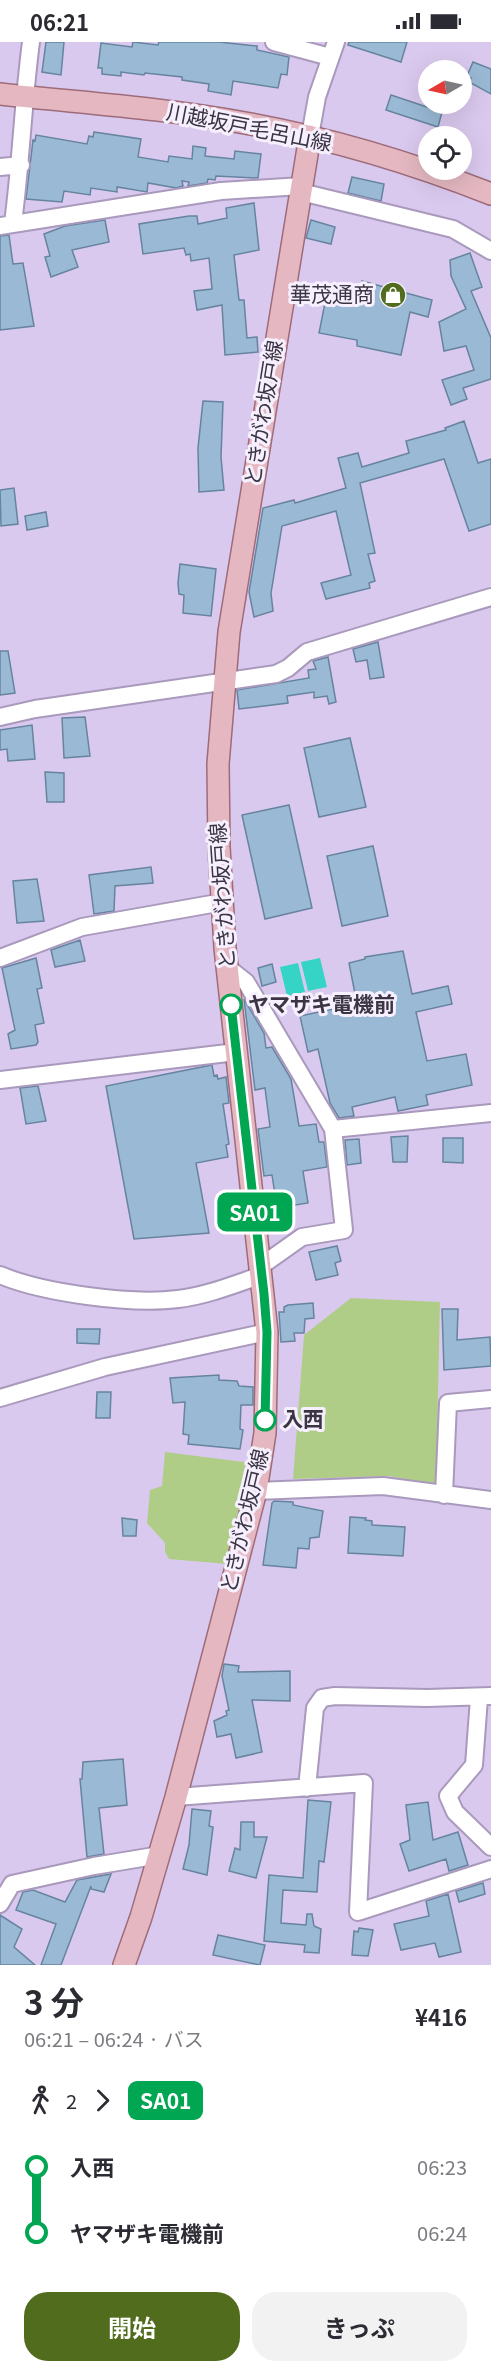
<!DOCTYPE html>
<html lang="ja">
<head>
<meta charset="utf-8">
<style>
  :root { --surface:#fff; --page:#f2f2f3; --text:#2b2b33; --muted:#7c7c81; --accent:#526c1e }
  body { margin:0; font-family:Georgia,"Noto Sans JP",serif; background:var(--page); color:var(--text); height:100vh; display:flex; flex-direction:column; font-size:22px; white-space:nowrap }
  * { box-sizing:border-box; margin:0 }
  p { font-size:20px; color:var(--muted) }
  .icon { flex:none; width:33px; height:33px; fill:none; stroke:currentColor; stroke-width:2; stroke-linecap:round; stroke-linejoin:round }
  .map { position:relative; height:1923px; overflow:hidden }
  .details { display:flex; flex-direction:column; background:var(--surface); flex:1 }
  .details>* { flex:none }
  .badge { padding:0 12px; border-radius:9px; font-size:21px; line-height:39px }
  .needle { width:39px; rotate:261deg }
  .buttons { position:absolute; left:418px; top:18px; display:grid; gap:12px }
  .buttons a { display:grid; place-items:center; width:54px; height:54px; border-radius:50%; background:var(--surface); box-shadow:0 6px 24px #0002; font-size:30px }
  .map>.badge { position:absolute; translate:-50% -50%; box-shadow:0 0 0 3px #fff }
  .legs { display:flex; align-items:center; gap:9px; height:66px; padding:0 24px; font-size:20px }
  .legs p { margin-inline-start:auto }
  .headline { display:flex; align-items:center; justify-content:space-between; height:102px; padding:0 24px }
  h1 { font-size:33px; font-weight:700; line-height:45px }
  .button { display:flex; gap:12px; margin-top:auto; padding:12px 24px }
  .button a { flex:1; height:69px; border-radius:24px; background:var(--accent); color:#fff; font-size:24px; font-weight:700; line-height:69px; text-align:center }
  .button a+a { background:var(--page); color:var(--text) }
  ul { padding:0 24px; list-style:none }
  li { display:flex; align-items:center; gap:21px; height:66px; font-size:22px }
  li i { display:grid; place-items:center; width:9px; height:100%; margin:0 8px; background:currentColor }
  li i::after { content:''; width:15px; height:15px; margin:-8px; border:4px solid; border-radius:50%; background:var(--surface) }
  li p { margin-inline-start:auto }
  li:first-child i { background:linear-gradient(#0000 50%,currentColor 0) }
  li:last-child i { background:linear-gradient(currentColor 50%,#0000 0) }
  .status { display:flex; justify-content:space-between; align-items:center; height:42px; padding:0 30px; background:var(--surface); direction:ltr }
  .status svg { height:16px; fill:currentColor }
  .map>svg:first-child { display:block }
</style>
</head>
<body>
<div class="status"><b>06:21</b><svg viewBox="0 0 49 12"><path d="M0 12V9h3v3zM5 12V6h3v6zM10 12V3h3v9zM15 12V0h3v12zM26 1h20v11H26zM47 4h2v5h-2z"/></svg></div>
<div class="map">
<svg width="491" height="1923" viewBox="0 0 491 1923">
  <rect width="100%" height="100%" fill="#dac9ee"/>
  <path fill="#b0cd87" d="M351 1256 440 1260 436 1443 389 1434 293 1437 304 1293Z
    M165 1410 252 1421 227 1522 169 1517 165 1510V1501L147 1481 150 1448 162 1444Z"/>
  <path fill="#36d4c6" d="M320 916 327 945 308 949 301 920Z
    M298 921 305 950 287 954 280 925Z"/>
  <path fill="#9ab9d5" stroke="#66849f" stroke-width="1.5" d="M46 0H64L61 33 42 30Z
    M133 0 158 3 159 0H219L257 4V8L289 15 287 33 281 32 278 46 233 39 231 53 208 49 209 42 182 38V35L145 31 144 33 121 30V34L102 32V26H98L101 1 132 5Z
    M349 0H407L401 20 348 3Z
    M473 20 491 27V52L469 40 471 36 467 34Z
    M391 53 442 70 438 85 386 68Z
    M94 90 141 97 138 115 168 120 169 114 192 117 193 104 206 106 205 114 234 117 235 109 261 112 258 136 216 134 215 138 208 137 207 141 188 144 189 140 182 139 183 144 176 146 148 141 147 150 117 145V150L91 146 90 153 64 149 62 160 26 157 33 98 35 99 36 93 87 102 89 94 93 95Z
    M352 135 384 142 381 159 348 151Z
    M254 161 259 208 234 213 239 258H244L247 296 257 295 258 310 225 313 222 263 197 268 194 249 212 247 209 216 191 219 190 212 186 213 184 206 143 212 139 182 189 174H197L198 182 227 176 226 166Z
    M105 178 109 200 72 208 78 225 51 235 45 215 50 214 44 192 65 184Z
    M311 178 335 185 331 202 306 196Z
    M9 193 13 222 23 221 34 284 0 288V194Z
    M470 211 482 245 471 249 491 296V337L463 346 467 357 451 363 442 338 474 328 466 304 444 309 439 280 466 267 451 234 450 218Z
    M362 239 432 258 428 275 410 270 401 313 357 304V298L319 291 327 251 358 256Z
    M203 359 223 360 221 415 224 448 199 450 198 406Z
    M464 379 478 421 491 417V482L469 489 444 417 360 441 375 511 368 512 375 539 369 541 370 546 326 557 321 541 351 533 336 469 282 484 271 551 273 569 254 575 249 550 263 466 294 458 295 461 346 446 338 416 358 411 362 425 409 411 406 399 446 388 445 386Z
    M14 446 18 482 1 484 0 448Z
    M46 470 48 484 27 488 25 474Z
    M180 522 216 527 211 574 183 571 184 553 179 552 178 541Z
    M378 600 384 635 370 637 367 618 356 620 353 607Z
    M0 609H8L15 651 0 653Z
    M328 615 336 660 329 662 327 654 314 656V650L287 654 288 661 239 667 237 648 309 636 308 628 316 627 313 619Z
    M85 675 90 714 64 716 62 676Z
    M32 683 35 717 8 719 7 707 0 708V688Z
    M350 696 366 765 319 775 304 706Z
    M45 730 64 731V760H47Z
    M289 763 312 866 265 877 242 773Z
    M373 804 388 874 342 884 327 814Z
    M151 825 153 841 115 844 114 869 94 872 89 833Z
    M37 837 44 879 17 881 13 839Z
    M80 898 85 919 55 925 51 908Z
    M403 909 412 952 448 944 452 962 416 970 427 1019 466 1012 472 1043 426 1053 428 1063 398 1069 395 1055 352 1065 354 1074 339 1076 330 1061 318 1007 308 1010 300 974 357 962 349 921 365 917V915Z
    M36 916 42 946 37 947 44 981 35 983 38 1000 36 1003 11 1007 8 992 15 988 2 926Z
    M272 922 276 940 262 944 258 926Z
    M244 957 264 991 266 1006 272 1005 291 1037 299 1084 316 1082 319 1100H324L327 1125 303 1129 308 1161 277 1166 272 1133 264 1134 258 1087 270 1085 265 1046 255 1048Z
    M212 1023 214 1034 217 1033 218 1037 226 1035 229 1061 223 1062 229 1102 226 1103 228 1115 196 1121 209 1191 134 1197 106 1044Z
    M38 1044 46 1079 26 1082 20 1046Z
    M408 1094 407 1120H393L391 1095Z
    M443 1096H463V1121L443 1120Z
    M359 1097 361 1121 347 1123 345 1098Z
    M337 1204 341 1219 335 1221 338 1233 316 1238 309 1210Z
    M313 1261 314 1276 305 1277 304 1291H294L295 1299 281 1300 279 1270H284V1265L288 1263Z
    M442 1267H458L457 1298 490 1295 491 1324 444 1328Z
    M77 1287H100L99 1302 77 1301Z
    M219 1333V1338L237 1339 239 1344 253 1345V1363H241L240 1387 243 1388 240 1407 188 1402 189 1393 183 1392 185 1360 173 1361 170 1336Z
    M97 1350H111L110 1376H96Z
    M274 1459 293 1460V1463L323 1469 319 1495 310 1496 309 1507 298 1506 296 1526 263 1523 272 1461Z
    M350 1475 366 1476 365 1478 372 1479V1483L405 1485 403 1514 348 1511Z
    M122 1476 137 1478 136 1494H123Z
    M224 1622 239 1624 238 1630 290 1629V1659L252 1658 262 1710 236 1716 231 1692 217 1695 214 1679 227 1673 226 1669 229 1668 222 1634Z
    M123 1717 127 1763 99 1766 104 1812 87 1815 80 1737H82L83 1720Z
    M308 1758 331 1760 324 1820 319 1819 317 1850 283 1848 281 1881 306 1883 307 1872H312L314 1884 321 1887 319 1911 304 1910 305 1903 264 1899 269 1833 303 1836Z
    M428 1760 433 1798 458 1790 468 1823 449 1829 446 1817 409 1829 400 1802 410 1798 406 1763Z
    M192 1767 211 1769 209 1784 213 1785 207 1833 183 1827 189 1803Z
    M241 1780H254V1795H267L256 1836 229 1829 235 1806 240 1808Z
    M111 1832 104 1850 91 1847V1844L61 1923H41L56 1882 16 1868 23 1850 33 1848 65 1860 77 1838Z
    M483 1841 485 1852 459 1860 456 1849Z
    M448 1852 461 1910 439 1915 435 1901 401 1908 394 1882 429 1874 426 1859Z
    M0 1873 22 1887 14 1905 35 1923H0Z
    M359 1886 373 1888 368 1914 352 1913 354 1889 358 1890Z
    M218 1893 265 1903 260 1923 213 1913Z"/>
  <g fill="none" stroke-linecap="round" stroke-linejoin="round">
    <g stroke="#a999bc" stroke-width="20">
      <path id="minor" d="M274 0 330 15
        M310 94 317 55 336 0
        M0 125 21 123
        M301 150 453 187 491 209
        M13 181C21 121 23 60 31 0
        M0 184 221 149 302 144
        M0 675 35 667 276 632 288 626 307 610 491 555
        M0 916 82 885 223 860
        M227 925 246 940 333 1087 344 1188 302 1195 261 1224
        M0 1038 236 1010
        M333 1087 491 1071
        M0 1233C43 1251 131 1263 178 1257 206 1254 235 1242 262 1233
        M0 1356 105 1325 267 1290
        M256 1449 383 1444 491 1458
        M444 1453 448 1361 491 1357
        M479 1656 474 1723 448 1754 455 1770 491 1805
        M307 1746 315 1666 322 1656 335 1654 427 1656 491 1654
        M176 1755 364 1741 358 1870 491 1827
        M0 1862 12 1842 94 1824 160 1813"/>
    </g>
    <g stroke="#9e6b7a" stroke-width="24">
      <path id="major" d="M0 52C82 61 165 66 245 81 329 96 412 121 491 152
        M124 1923 141 1875 176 1755 256 1449 265 1391 267 1290 225 906 219 805 218 722 229 590 310 94"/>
    </g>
    <use href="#minor" stroke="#fff" stroke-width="16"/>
    <use href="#major" stroke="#e5b8c1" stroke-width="21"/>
  </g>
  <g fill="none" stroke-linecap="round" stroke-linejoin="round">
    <g stroke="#fff" stroke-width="14">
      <path id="line-1" d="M231 963 264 1252 267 1290 265 1378"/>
    </g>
    <use href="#line-1" stroke="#00a651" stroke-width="9"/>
  </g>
  <defs>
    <g id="shop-disc" transform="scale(1.35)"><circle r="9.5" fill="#526c1e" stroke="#f6effe"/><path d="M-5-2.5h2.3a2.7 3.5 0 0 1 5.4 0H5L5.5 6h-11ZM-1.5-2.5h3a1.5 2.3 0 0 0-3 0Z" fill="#fff"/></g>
  </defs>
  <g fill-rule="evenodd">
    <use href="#shop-disc" x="393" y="253"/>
  </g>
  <g fill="#fff" stroke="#00a651" stroke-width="3">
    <circle cx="231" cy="963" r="10"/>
    <circle cx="265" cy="1378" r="10"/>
  </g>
  <g text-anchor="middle" stroke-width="6" stroke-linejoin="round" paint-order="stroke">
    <g font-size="21" fill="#3b3443" stroke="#f6effe">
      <text transform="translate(249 86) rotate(11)" y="7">川越坂戸毛呂山線</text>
      <text transform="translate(264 371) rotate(-81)" y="7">ときがわ坂戸線</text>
      <text transform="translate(223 854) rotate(-94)" y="7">ときがわ坂戸線</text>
      <text transform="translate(245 1479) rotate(-77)" y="7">ときがわ坂戸線</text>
    </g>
    <g font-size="21" fill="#3b3443" stroke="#f6effe" text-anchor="end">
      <text x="374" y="260">華茂通商</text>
    </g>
    <g font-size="21" font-weight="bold" fill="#3b3443" stroke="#f6effe" text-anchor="start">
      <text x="248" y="970">ヤマザキ電機前</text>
      <text x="282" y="1385">入西</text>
    </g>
  </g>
</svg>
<div class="buttons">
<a><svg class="needle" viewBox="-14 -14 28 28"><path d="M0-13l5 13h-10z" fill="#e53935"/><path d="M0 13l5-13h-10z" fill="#7c7c81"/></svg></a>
<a><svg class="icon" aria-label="locate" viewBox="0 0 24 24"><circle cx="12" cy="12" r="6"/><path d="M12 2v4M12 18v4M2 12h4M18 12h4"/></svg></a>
</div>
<b class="badge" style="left:255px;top:1170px;background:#00a651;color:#fff">SA01</b>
</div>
<section class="details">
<div class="headline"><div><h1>3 分</h1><p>06:21 – 06:24 · バス</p></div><b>¥416</b></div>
<div class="legs"><svg class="icon" aria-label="walk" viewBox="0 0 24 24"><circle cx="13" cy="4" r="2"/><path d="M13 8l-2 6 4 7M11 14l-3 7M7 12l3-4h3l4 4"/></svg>2<svg class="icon" aria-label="forward" viewBox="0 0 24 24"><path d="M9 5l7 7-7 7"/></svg><b class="badge" style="background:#00a651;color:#fff">SA01</b></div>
<ul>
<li><i style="color:#00a651"></i><b>入西</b><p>06:23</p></li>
<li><i style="color:#00a651"></i><b>ヤマザキ電機前</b><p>06:24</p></li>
</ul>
<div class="button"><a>開始</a><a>きっぷ</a></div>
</section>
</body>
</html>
